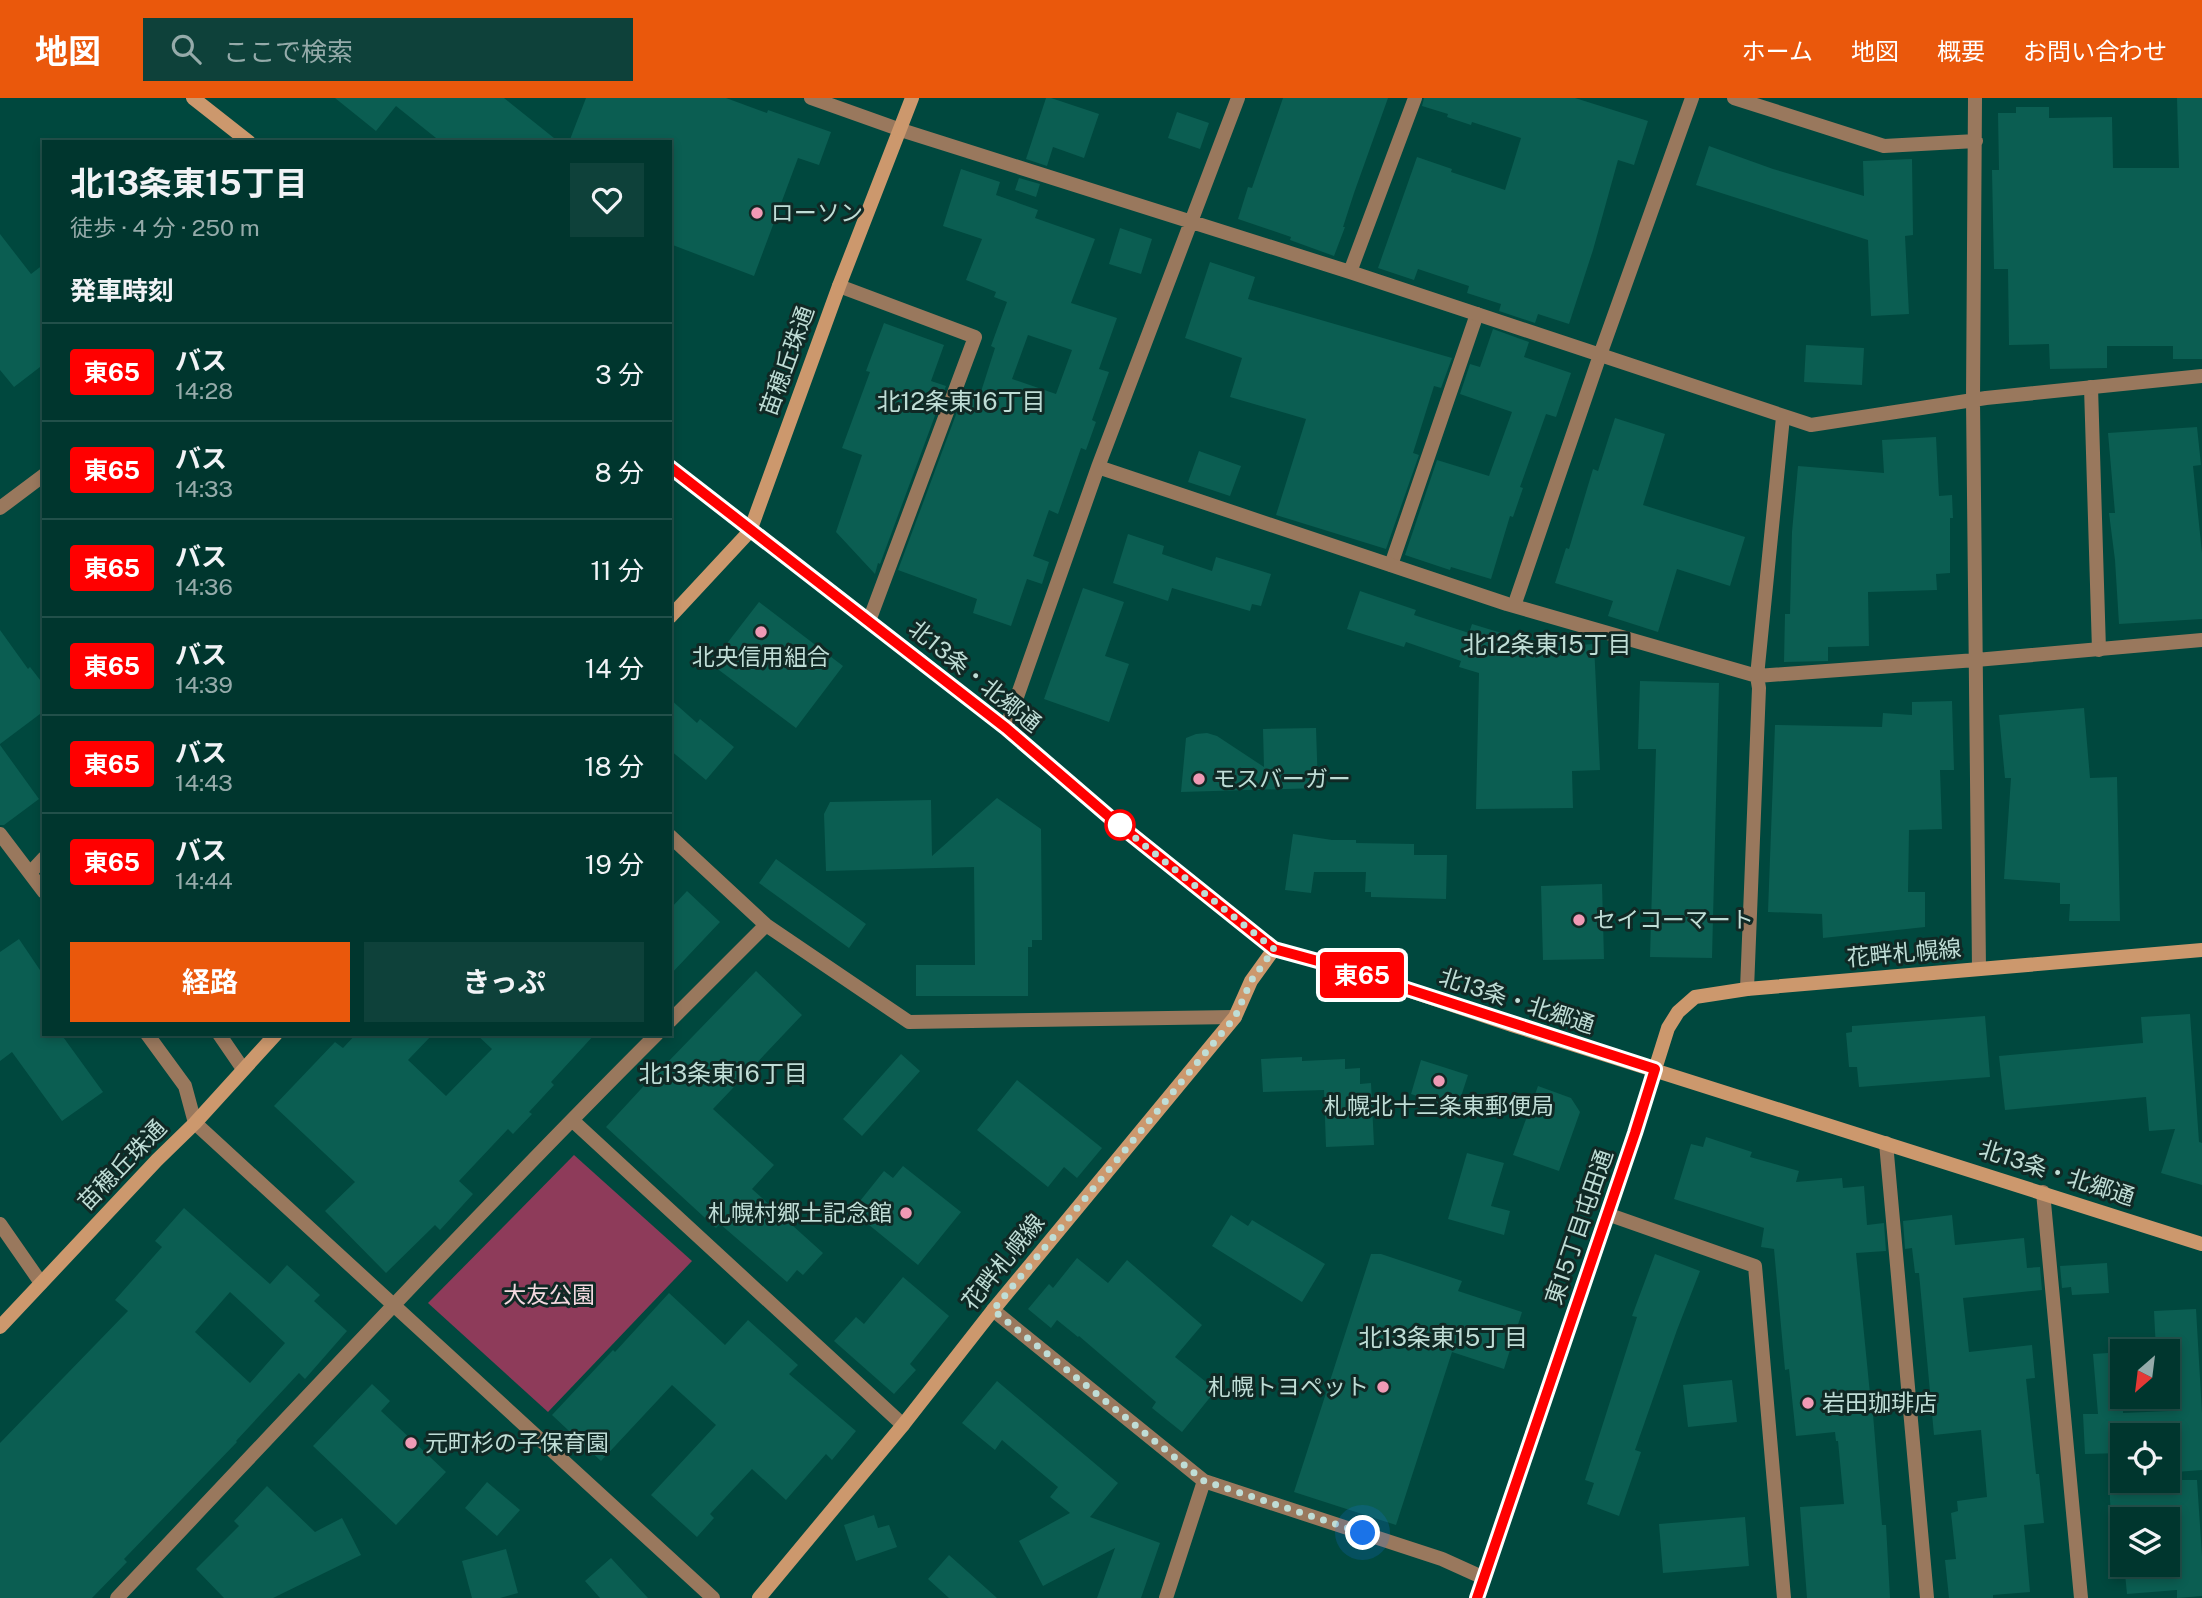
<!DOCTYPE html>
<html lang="ja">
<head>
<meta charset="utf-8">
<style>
  :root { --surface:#00362e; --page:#0e413a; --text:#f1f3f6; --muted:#95abaa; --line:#22504a; --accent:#ea580c }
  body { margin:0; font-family:"Public Sans","Noto Sans JP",sans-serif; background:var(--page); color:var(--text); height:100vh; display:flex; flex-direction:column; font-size:26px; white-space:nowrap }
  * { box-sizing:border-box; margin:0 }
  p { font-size:23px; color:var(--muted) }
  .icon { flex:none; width:38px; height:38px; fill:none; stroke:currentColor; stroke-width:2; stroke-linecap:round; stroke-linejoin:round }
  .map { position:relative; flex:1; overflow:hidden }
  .sheet { position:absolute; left:42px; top:42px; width:630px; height:896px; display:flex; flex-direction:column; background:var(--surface); border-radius:0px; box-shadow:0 4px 10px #0003,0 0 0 2px var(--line) }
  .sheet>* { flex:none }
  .badge { padding:0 14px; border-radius:5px; font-size:24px; line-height:46px }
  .needle { width:46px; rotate:208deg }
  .fabs { position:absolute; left:2110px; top:1241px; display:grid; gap:14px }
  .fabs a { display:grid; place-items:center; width:70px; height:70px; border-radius:0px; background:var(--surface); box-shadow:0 4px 10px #0003,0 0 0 2px var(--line); font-size:35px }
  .you { position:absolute; width:35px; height:35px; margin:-18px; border:5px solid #fff; border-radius:50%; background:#1a73e8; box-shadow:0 0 0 10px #1a73e833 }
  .map>.badge { position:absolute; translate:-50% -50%; box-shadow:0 0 0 4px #fff }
  h2 { padding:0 28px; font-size:26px; line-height:63px }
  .round { display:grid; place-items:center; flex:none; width:74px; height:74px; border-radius:0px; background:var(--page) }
  .overview { display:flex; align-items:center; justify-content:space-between; height:119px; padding:0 28px }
  h1 { font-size:33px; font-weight:700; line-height:52px }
  .cta { display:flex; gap:14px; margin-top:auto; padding:14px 28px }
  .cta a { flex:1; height:80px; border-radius:0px; background:var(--accent); color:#fff; font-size:28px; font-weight:700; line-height:80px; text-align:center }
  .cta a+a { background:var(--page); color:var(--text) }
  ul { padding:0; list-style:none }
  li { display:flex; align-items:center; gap:21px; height:98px; padding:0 28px; border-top:2px solid var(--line) }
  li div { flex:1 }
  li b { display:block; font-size:26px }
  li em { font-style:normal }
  li .badge { min-width:77px; font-weight:700; text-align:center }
  header { display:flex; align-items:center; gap:42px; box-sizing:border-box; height:98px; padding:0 35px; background:var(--accent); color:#fff }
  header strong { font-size:33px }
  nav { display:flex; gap:38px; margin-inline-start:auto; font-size:24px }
  .search { width:490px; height:63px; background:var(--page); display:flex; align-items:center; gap:18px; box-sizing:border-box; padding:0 24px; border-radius:0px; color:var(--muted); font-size:26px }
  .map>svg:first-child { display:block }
</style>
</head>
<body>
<header>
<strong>地図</strong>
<div class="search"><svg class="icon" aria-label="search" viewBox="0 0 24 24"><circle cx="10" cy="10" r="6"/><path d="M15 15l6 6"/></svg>ここで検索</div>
<nav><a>ホーム</a><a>地図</a><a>概要</a><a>お問い合わせ</a></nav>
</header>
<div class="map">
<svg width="2202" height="1500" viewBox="0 0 2202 1500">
  <rect width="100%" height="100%" fill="#00483e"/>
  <path fill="#8e3b5a" d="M574 1057 692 1163 548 1314 428 1205Z"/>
  <path fill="#0b5e52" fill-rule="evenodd" d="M335 0H504L559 44H441L396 8 376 33Z
    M586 0H726L767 15 768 12 831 34 819 67 798 60 754 178 670 146V44H569Z
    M1046 0H1051L1099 16 1084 60 1053 49 1047 68 1026 61Z
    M1283 0H1388L1354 95 1343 129H1345L1334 158 1290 142 1291 139 1238 121 1248 89 1252 90Z
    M1424 0H1575L1648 23 1634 67 1618 62 1593 152 1569 226 1538 216 1535 225 1499 213 1501 206 1467 195 1469 188 1418 171 1414 182 1378 170 1417 59 1452 71 1451 74 1505 92 1521 40 1472 24 1471 27 1447 19 1448 16 1422 8Z
    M2177 0H2202V261H2173V248H2107V270L2050 271 2049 246 2009 247 2008 171H1994L1992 72H1999L1998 15H2016V9H2049V20L2112 19 2113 70H2179Z
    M1177 14 1209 25 1200 51 1168 40Z
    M1709 48 1773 71 1864 98 1863 63 1912 61 1913 137 1905 138 1909 216 1871 218 1868 142 1696 87Z
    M961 71 1000 84 996 97 1038 112 1035 120 1095 141 1071 205 1117 220 1099 271 1109 274 1092 322 1096 324 1086 352 1081 350 1058 416 1049 412 1033 458 1049 464 1042 486 1027 481 1011 528 973 515 977 501 898 472 964 295 979 300 995 250 991 248 1007 204 994 199 996 194 966 182 982 141 943 128ZM1028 237 1072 252 1056 296 1012 281Z
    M1019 80 1040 86 1036 99 1015 92Z
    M1120 130 1152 141 1141 176 1109 166Z
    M0 136 31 176 44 166V266L14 289 0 272Z
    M1210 164 1255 179 1248 201 1452 260 1441 290 1434 288 1413 355 1419 357 1386 451 1276 417 1306 321 1230 299 1242 260 1185 240Z
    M884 225 944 247 931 283 946 288 880 466 878 465 875 476 836 434 862 357 842 350 870 274 866 273Z
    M1493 231 1529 244 1524 259 1571 275 1556 319 1546 316 1520 389 1523 390 1513 419 1510 418 1491 481 1451 469 1450 472 1405 457 1437 362 1489 378 1512 314 1460 296 1470 266 1480 269Z
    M1806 247 1864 250 1862 287 1804 284Z
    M1615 320 1665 336 1643 407 1745 439 1730 488 1677 471 1658 534 1608 518 1613 503 1555 485 1566 450 1569 451 1593 371 1598 373Z
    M2197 329 2201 367 2193 368 2202 455V521L2119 526 2115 462 2109 415H2115L2108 335Z
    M1936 339 1939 398 1952 397 1953 420H1950V475L1936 476 1937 492 1868 494 1869 548 1828 549V563L1784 564 1785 516H1790L1792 434 1798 368 1884 375 1882 342Z
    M1199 353 1241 368 1230 398 1188 384Z
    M1128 436 1164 448 1162 456 1212 473 1216 459 1271 476 1261 508 1252 506 1250 513 1172 490 1168 503 1113 485Z
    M1083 490 1124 504 1105 558 1129 566 1109 624 1044 601Z
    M1360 493 1416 512 1414 517 1469 535 1472 526 1547 549 1594 546 1600 672 1572 673 1573 710 1476 711 1479 575 1459 569 1461 563 1406 544 1404 549 1347 531Z
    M759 504 843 568 796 630 711 566Z
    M0 532 28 571 30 569 44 587V613L0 646Z
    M1640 583 1719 585 1712 860 1650 859 1656 651H1638Z
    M670 601 697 625 700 621 734 649 706 682 670 652Z
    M1952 603 1954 672H1940L1942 731 1909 732 1908 794H1925V829L1823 840 1822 816 1768 814 1775 627 1882 629 1883 615 1912 617V604Z
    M2084 610 2090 680 2117 679 2120 823H2069L2070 806H2060V785L2004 781 2011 680H2005L1999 617Z
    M1316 630 1318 690 1181 694 1186 640 1196 636 1207 635 1217 638 1264 669 1263 631Z
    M0 647 39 701 4 727H0Z
    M997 700 1041 731 1042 842H1032V849H1028V898H916V867H975L974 769 826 773 824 716 830 704 931 702 932 758Z
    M1293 736 1332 742H1356V745L1414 746V757H1447L1446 801 1371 799V794H1365L1366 774H1314L1311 795 1285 792Z
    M776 761 866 826 849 850 759 785Z
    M1602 786 1604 861 1543 862 1541 788Z
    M687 793 720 824 670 877V811Z
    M19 841 44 878V936H61L103 994 62 1023 12 954 0 963V854Z
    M756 873 802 917 713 1011 774 1067 752 1091 823 1155 803 1177 797 1172 787 1184 720 1126 716 1130 606 1029 664 966 665 967Z
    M2190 916 2199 1044 2202 1045V1087L2161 1075 2175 1031 2149 1033 2146 999 2005 1012 1999 958 2143 945 2141 919Z
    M1985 918 1990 979 1859 989 1857 969H1849L1846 935 1852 934V928Z
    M356 936H433L408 962 446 998 492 951 476 936H595L551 984 554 987 529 1014 532 1016 513 1036 508 1031 459 1083 473 1096 440 1132 435 1127 386 1175 325 1113 355 1084 274 1008 335 944 343 950Z
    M901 956 920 973 862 1038 843 1021Z
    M1302 959V963L1345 961V971L1360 970V986L1371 985 1374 1047 1326 1049 1324 992 1263 994 1261 961Z
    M1421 962 1468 977 1457 1011 1411 996Z
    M1017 982 1102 1050 1077 1080 1064 1069 1048 1089 977 1032Z
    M1538 988 1571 1000 1580 1014 1559 1073 1513 1057Z
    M1706 1039 1752 1054 1750 1059 1799 1073 1796 1084 1842 1080 1843 1090 1864 1088 1867 1127 1884 1125 1886 1153 1856 1155 1872 1316H1873L1882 1427H1886L1890 1500H1807L1800 1409 1844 1406 1838 1343H1836L1835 1334 1796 1338 1789 1271 1785 1272 1774 1151 1761 1149 1764 1130 1674 1101 1691 1046 1703 1049Z
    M1467 1055 1504 1065 1491 1108 1510 1113 1504 1137 1448 1121Z
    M903 1068 961 1114 918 1167 852 1113 884 1073 893 1080Z
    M184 1110 270 1186 287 1167 320 1197 314 1203 347 1233 305 1281 299 1275 236 1343 237 1344 124 1461 127 1464 92 1500H0V1345L128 1213 115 1202 162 1149 155 1143ZM230 1194 285 1245 250 1285 195 1234Z
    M1231 1117 1248 1128 1252 1122 1325 1166 1302 1204 1212 1148Z
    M1952 1117 1955 1147 2024 1140 2027 1170 2040 1169 2042 1192 1963 1200 1969 1254 2032 1247 2035 1280 2026 1281 2036 1376H2039L2044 1425 2024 1427 2030 1494 1993 1497V1500H1949L1945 1462 1956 1461 1951 1415 1958 1413 1957 1403 1987 1399 1981 1332 1934 1337 1919 1175H1915L1912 1150 1905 1151 1903 1123Z
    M1371 1156H1381L1462 1183 1458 1193 1522 1214 1504 1271 1452 1254 1396 1427 1294 1394Z
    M1655 1156 1700 1173 1677 1232 1635 1352 1641 1354 1619 1418 1587 1406 1594 1385 1585 1382 1637 1219 1632 1218Z
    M1077 1160 1108 1185 1127 1162 1202 1227 1175 1259 1216 1292 1182 1334 1152 1310 1156 1304 1079 1238 1078 1239 1057 1222 1051 1230 1028 1211 1049 1186 1053 1190Z
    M2107 1165 2109 1195 2072 1197 2071 1189 2062 1190 2060 1168Z
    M903 1179 949 1218 910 1266 916 1272 894 1296 834 1243 856 1219 864 1226Z
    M669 1195 725 1247 748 1222 798 1267 789 1276 856 1333 832 1362 826 1356 786 1402 752 1371 710 1416 714 1420 697 1439 651 1397 716 1327 672 1287 601 1363 552 1317 613 1252 615 1254Z
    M2196 1211 2202 1315V1372L2176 1374 2174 1337H2123V1355L2085 1356 2083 1316H2098L2093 1256 2123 1254V1315L2168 1313V1253H2156L2154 1213Z
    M1732 1282 1737 1324 1688 1329 1683 1287Z
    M997 1283 1118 1385 1090 1419 1160 1445 1141 1500H1097L1115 1450 1043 1488 1019 1443 1070 1415 1050 1399 1058 1389 1002 1342 995 1352 962 1325Z
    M372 1286 390 1303 381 1313 446 1374 396 1427 313 1348Z
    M2109 1382H2197L2202 1458V1498L2177 1500V1492L2127 1496 2124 1466H2173L2170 1421H2111Z
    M487 1384 520 1412 497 1438 465 1410Z
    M267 1388 315 1434 342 1420 361 1457 273 1500H224L196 1471 239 1428 234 1423Z
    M874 1417 878 1430 889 1427 897 1449 856 1463 844 1427Z
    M1745 1419 1749 1468 1663 1475 1659 1426Z
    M506 1451 518 1495 500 1500H472L462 1463Z
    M949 1457 997 1500H949L928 1481Z
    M611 1460 648 1500H600L585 1483Z"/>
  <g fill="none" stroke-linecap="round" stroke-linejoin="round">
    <path stroke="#99785d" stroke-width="14" d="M2091 289 2099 552
      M1391 467 1477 216
      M219 936 243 971"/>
    <path stroke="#99785d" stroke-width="14" d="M811 0 901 32 1350 174 1811 327 1986 300 2202 278
      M1734 0 1884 48 1976 43
      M1975 0 1973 302 1979 871
      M1350 174 1415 0
      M839 188 975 239 869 523
      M1098 369 1507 506 1757 578 1976 562 2202 542
      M0 410 44 377
      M1514 508 1600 257 1692 0
      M1006 630 1098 369 1238 0
      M0 736 44 794
      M670 738 766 827 909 924 1235 919
      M30 775 44 760
      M1747 891 1759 590 1757 578 1783 319
      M670 923 766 827
      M147 936 185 988 195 1025 713 1500
      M572 1022 903 1327
      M1886 1045 1927 1500
      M2043 1094 2081 1500
      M1607 1116 1755 1168 1784 1500
      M0 1126 41 1185
      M993 1212 1204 1383 1442 1461 1484 1480
      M117 1500C296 1311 473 1120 657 936
      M1166 1500 1204 1383"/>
    <path stroke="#cc986d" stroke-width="14" d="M193 0 249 44
      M670 369 1006 630 1113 722 1274 851 1336 868 1512 927 2202 1146
      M670 519 750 433 839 188 912 0
      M0 1229 157 1062 195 1025 276 936
      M759 1500 903 1327 993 1212 1235 919 1251 883 1274 851
      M1477 1500 1635 1035 1668 930 1678 914 1695 899 1747 891 2202 852"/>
  </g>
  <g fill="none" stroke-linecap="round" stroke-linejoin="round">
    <g stroke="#fff" stroke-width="16">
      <path id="line" d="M670 369 1006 630 1113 722 1274 851 1336 868 1655 971 1635 1035 1477 1500"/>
    </g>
    <use href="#line" stroke="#f00" stroke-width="10"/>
    <path stroke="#bfddd6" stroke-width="7" stroke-dasharray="0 12.6" d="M1120 727 1113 722 1274 851 1251 883 1235 919 993 1212 1204 1383 1363 1435"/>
  </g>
  <g fill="#f09ab5" stroke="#102925" stroke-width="2.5">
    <circle cx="757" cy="115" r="7"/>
    <circle cx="761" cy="534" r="7"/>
    <circle cx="1199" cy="681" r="7"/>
    <circle cx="1579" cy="822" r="7"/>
    <circle cx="1439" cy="983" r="7"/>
    <circle cx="906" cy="1115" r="7"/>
    <circle cx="1383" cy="1289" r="7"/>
    <circle cx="1808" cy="1305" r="7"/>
    <circle cx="411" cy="1345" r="7"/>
  </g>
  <circle fill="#fff" stroke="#f00" stroke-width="3.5" cx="1120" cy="727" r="14"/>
  <g text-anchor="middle" stroke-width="6" stroke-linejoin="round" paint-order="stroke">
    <g font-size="23" fill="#bfddd6" stroke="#102925" text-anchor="start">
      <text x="771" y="123">ローソン</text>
      <text x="761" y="567" text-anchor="middle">北央信用組合</text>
      <text x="1213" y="689">モスバーガー</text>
      <text x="1593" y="830">セイコーマート</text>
      <text x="1439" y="1016" text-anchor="middle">札幌北十三条東郵便局</text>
      <text x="892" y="1123" text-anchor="end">札幌村郷土記念館</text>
      <text x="1369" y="1297" text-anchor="end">札幌トヨペット</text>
      <text x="1822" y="1313">岩田珈琲店</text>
      <text x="425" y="1353">元町杉の子保育園</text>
    </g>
    <g font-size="23" fill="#bfddd6" stroke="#102925">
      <text transform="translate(787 263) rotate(-70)" y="8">苗穂丘珠通</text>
      <text transform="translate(975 578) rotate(39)" y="8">北13条・北郷通</text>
      <text transform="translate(1904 855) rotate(-5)" y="8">花畔札幌線</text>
      <text transform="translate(1517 903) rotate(18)" y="8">北13条・北郷通</text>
      <text transform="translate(122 1067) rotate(-46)" y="8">苗穂丘珠通</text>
      <text transform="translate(2057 1075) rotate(18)" y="8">北13条・北郷通</text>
      <text transform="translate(1579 1129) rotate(-71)" y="8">東15丁目屯田通</text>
      <text transform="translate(1003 1164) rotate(-51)" y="8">花畔札幌線</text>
    </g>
    <g font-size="23" fill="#f4d9e0" stroke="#102925">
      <text x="549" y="1205">大友公園</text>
    </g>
    <g font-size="24" fill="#bfddd6" stroke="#102925">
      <text x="961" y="312">北12条東16丁目</text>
      <text x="1547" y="555">北12条東15丁目</text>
      <text x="723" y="984">北13条東16丁目</text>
      <text x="1443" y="1248">北13条東15丁目</text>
    </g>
  </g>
</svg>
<div class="fabs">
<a><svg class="needle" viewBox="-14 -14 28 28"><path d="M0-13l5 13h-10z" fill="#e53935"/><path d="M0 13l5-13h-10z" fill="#95abaa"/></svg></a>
<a><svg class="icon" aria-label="locate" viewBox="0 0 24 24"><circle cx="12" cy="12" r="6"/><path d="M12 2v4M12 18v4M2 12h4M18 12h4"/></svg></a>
<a><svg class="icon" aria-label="layers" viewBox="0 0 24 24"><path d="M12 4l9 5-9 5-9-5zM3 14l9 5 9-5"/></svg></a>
</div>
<div class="you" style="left:1363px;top:1435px"></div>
<b class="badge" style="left:1362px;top:877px;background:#f00;color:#fff">東65</b>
<section class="sheet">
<div class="overview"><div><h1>北13条東15丁目</h1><p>徒歩 · 4 分 · 250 m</p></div><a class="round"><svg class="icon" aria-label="heart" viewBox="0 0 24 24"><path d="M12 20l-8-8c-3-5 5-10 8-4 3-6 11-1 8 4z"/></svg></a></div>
<h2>発車時刻</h2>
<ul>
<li><span class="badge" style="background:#f00;color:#fff">東65</span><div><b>バス</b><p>14:28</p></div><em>3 分</em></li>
<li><span class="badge" style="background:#f00;color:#fff">東65</span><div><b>バス</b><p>14:33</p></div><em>8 分</em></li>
<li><span class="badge" style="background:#f00;color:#fff">東65</span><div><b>バス</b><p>14:36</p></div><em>11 分</em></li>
<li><span class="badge" style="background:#f00;color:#fff">東65</span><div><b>バス</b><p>14:39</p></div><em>14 分</em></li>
<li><span class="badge" style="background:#f00;color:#fff">東65</span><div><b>バス</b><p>14:43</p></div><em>18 分</em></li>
<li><span class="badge" style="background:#f00;color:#fff">東65</span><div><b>バス</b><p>14:44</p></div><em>19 分</em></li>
</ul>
<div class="cta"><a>経路</a><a>きっぷ</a></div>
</section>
</div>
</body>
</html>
